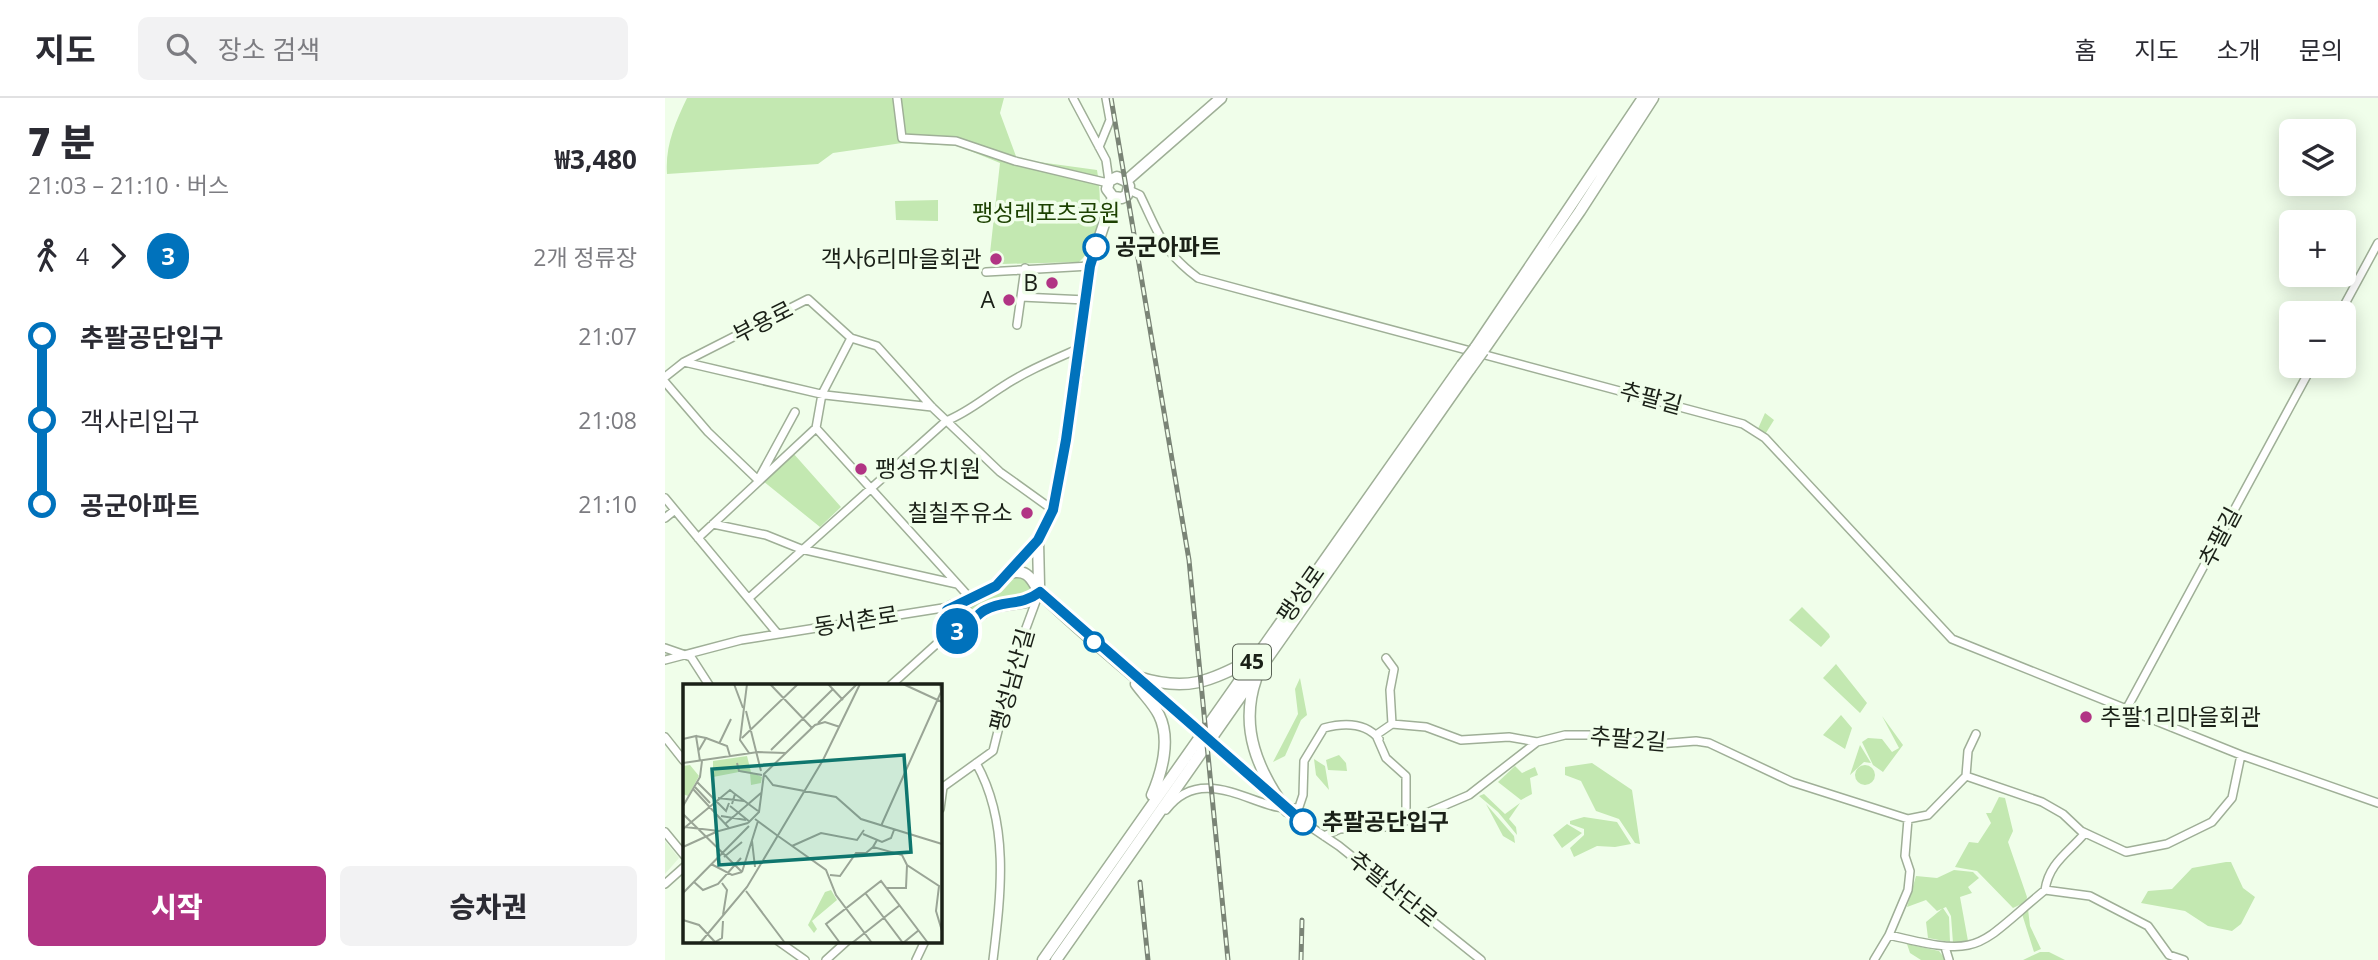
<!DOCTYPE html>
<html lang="ko">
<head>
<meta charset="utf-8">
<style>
  :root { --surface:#fff; --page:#f2f2f3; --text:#2b2b33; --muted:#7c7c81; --line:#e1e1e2; --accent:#b13484 }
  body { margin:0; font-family:"Open Sans","Noto Sans KR",sans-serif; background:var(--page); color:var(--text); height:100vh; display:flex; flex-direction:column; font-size:26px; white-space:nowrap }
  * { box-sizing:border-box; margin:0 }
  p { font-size:23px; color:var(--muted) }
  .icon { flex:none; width:38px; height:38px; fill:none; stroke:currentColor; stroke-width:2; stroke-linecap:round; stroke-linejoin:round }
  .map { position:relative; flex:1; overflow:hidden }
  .panel { display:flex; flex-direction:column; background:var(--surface); width:665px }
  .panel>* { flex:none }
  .badge { padding:0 14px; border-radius:23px; font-size:24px; line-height:46px }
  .buttons { position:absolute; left:1614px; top:21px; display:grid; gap:14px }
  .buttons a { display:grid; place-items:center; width:77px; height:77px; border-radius:10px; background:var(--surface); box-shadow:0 4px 18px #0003; font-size:35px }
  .map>.badge { position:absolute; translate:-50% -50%; box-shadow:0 0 0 4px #fff }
  .legs { display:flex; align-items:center; gap:10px; height:77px; padding:0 28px; font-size:23px }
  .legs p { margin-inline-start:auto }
  .summary { display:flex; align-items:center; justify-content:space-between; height:119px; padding:0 28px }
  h1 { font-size:38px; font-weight:800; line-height:52px }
  .button { display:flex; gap:14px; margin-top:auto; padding:14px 28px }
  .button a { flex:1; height:80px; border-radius:10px; background:var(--accent); color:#fff; font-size:28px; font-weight:800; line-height:80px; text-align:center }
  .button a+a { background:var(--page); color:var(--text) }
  ul { padding:0 28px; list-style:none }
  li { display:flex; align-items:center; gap:24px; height:84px; font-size:26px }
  li i { display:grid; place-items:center; width:10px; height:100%; margin:0 9px; background:currentColor }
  li i::after { content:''; width:18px; height:18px; margin:-9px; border:5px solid; border-radius:50%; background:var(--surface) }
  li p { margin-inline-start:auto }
  li:first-child i { background:linear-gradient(#0000 50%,currentColor 0) }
  li:last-child i { background:linear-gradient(currentColor 50%,#0000 0) }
  header { display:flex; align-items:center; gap:42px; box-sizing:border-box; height:98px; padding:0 35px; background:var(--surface); border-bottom:2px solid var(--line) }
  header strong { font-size:33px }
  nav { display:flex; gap:38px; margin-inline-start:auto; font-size:24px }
  .search { width:490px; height:63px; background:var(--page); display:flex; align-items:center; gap:18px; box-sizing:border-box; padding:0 24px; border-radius:10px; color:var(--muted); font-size:26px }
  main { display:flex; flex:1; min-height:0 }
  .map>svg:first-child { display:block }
</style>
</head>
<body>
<header>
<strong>지도</strong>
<div class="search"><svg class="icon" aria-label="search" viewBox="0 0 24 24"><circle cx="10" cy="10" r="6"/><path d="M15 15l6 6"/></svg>장소 검색</div>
<nav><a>홈</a><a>지도</a><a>소개</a><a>문의</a></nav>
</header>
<main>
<section class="panel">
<div class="summary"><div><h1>7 분</h1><p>21:03 – 21:10 · 버스</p></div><b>₩3,480</b></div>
<div class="legs"><svg class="icon" aria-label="walk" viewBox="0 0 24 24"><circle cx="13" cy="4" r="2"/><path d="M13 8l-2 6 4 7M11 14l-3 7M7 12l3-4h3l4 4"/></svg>4<svg class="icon" aria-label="forward" viewBox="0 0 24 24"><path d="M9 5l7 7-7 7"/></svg><b class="badge" style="background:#0072bc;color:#fff">3</b><p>2개 정류장</p></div>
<ul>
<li><i style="color:#0072bc"></i><b>추팔공단입구</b><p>21:07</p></li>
<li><i style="color:#0072bc"></i><span>객사리입구</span><p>21:08</p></li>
<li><i style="color:#0072bc"></i><b>공군아파트</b><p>21:10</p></li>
</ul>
<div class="button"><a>시작</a><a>승차권</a></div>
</section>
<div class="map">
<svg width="1713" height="862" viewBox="0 0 1713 862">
  <rect width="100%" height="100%" fill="#f0feea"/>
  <path fill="#e1f7d7" d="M0 743 14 760 0 776Z"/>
  <path fill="#c3e8b1" d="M22 0H339L335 15 352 61 432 72C437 101 438 142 414 164L337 166V156L325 155 335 65 293 48 237 45 168 55 153 66 2 76C0 48 10 25 22 0Z
    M273 102V123L231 122 230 103Z
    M1100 315 1109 322 1099 338 1092 333Z
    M128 355 176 409 155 429 98 383Z
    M362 477 366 490 361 497 327 503 297 521 290 517 328 496 349 479Z
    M1137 509 1164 536 1165 539 1156 549 1124 522Z
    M1171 566 1202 605 1195 615 1158 580Z
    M635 580 642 617 636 622 620 658 608 664 633 616 630 591Z
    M1176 617 1187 630 1180 651 1158 637Z
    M1217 618 1238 647 1218 674 1208 667 1197 644 1203 640 1217 641 1227 654 1234 650Z
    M1195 647 1206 665 1199 664 1185 677Z
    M674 657 681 665 682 673 663 672 661 662Z
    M649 661 660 668 664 692 651 677Z
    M927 665 967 692 975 746 970 745 954 721 931 713 916 683 900 677V669Z
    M1190 677a10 10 0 1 1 20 0a10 10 0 1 1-20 0Z
    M850 668 857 675 870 669 873 677 865 680 867 696 856 702 833 684Z
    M819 696 840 716 855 705 844 721 851 729 852 737 833 714 814 698Z
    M1334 699 1340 700 1348 733 1343 744 1362 799 1361 804 1348 810 1312 773 1290 769 1304 744 1313 745 1326 725 1321 715H1326Z
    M821 706 849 738 850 745 838 738Z
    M919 719 952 724 966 746 950 749 932 748 909 759 905 750 919 737V731L905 726V723Z
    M902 726 917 735 897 750 888 737Z
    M1561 764H1566L1578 790 1590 799 1576 826 1567 833 1543 828 1520 813 1476 805 1483 793 1507 791 1527 770Z
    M1289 772 1308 774 1314 780 1303 789 1307 795 1295 799 1303 843 1288 845 1286 818 1281 809 1272 813 1261 802 1242 809 1251 778 1272 780Z
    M1278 810 1284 819 1285 844 1263 840 1261 824Z
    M1363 811 1365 828 1376 851 1369 854 1357 816Z
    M1242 846 1274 853 1281 862H1256L1245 855Z
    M1375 854H1384L1400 862H1358Z"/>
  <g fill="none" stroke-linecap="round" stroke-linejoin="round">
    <g stroke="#9faf97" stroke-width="10">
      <path id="minor" d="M232 0 237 40 291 43 350 63 443 85
        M408 0 441 62 444 83
        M434 49 445 22 441 0
        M464 92 475 97C494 136 497 153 533 180L1078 326 1100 340 1287 541 1576 657 1713 705
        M321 174 425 168
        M356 199 421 202
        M1675 215 1713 145
        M352 227 360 170
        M186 240 212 248 267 309 335 374 388 412
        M19 264 160 297 267 309
        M0 279 19 264 143 201 186 240 157 296 151 330
        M0 284 43 334 93 382 130 314
        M0 400 112 535
        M0 420 10 412
        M48 426 101 437 136 451 292 486
        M33 440 151 330 307 502
        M84 500 281 323C302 315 318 301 337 289 361 273 388 262 415 250
        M0 550 26 559 44 587
        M721 560 729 571 725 592 727 626 711 637 721 660 741 678V723
        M0 562 76 542 284 509
        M226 587 287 532
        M1462 610 1647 268
        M727 626 761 629 796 642 844 639 872 644
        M0 639 19 663
        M543 641 622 713 674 748 816 862
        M311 665C345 725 336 796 328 862
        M1301 678 1377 704 1398 716 1416 733 1461 754 1502 746 1547 724 1567 700 1576 657
        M275 711 278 689 328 653 354 549 374 495
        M501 712C541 659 600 721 634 709L638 697 639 663 659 630C678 625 700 624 714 641
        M0 734 19 757
        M1420 735C1403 755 1384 765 1380 792L1425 798 1483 828 1504 857 1519 862
        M659 738 675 731 720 729 764 714 804 697 872 644 900 637H951L980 647 1031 643 1044 645 1127 684 1243 721 1263 717 1301 678 1303 653 1311 636
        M0 786 19 769
        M1224 837 1243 792 1245 773 1240 758 1243 721
        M113 843 140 862
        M1280 849 1284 862
        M161 862 182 843
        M251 862 260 843
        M1209 862 1224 837C1318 860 1310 850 1380 792"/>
    </g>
    <g stroke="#9faf97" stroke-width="13">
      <path id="major" d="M461 83 556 0
        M448 99 442 91 444 83 452 79 461 83
        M448 99 457 100 462 97 464 88 461 83
        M810 250 978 0
        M818 253 915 113 988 0
        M373 443 374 487
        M344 475C368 470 366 486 379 499 430 548 486 592 540 638
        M375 494 361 504 326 509 293 533 287 532 282 526V512L286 508 301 505 331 488 373 442 388 412 411 278 425 168 448 99
        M473 579C521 594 545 584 587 561
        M591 581C574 630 593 673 622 713
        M471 586C478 596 488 605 494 617 506 641 497 674 487 697
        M378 862 797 267
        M391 862 805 271"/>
    </g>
    <use href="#minor" stroke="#fff" stroke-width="7"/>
    <use href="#major" stroke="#fff" stroke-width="10"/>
    <g stroke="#7a8476" stroke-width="5">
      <path id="rail" d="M446 0 524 462 563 862
        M475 784 483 862
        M636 862 637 822"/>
    </g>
    <use href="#rail" stroke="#f0feea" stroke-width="2.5" stroke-dasharray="8" stroke-linecap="butt"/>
    <g stroke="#9faf97" stroke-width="13" stroke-linecap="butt">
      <path id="major-bridge" d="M797 267 810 250
        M805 271 818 253"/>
    </g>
    <use href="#major-bridge" stroke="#fff" stroke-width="10"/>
  </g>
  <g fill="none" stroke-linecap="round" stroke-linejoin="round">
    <g stroke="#fff" stroke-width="16">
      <path id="line-1" d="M431 149 425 168 401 342 388 412 373 442 331 488 282 512V526L287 532C303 534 308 518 320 512 340 501 355 509 375 494L638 724"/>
    </g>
    <use href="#line-1" stroke="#0072bc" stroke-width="10"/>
  </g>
  <g fill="#fff" stroke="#0072bc" stroke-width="3.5">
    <circle cx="431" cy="149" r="12"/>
    <circle cx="429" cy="544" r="9"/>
    <circle cx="638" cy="724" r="12"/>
  </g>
  <g fill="#b13484" stroke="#f0feea" stroke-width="2.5">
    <circle cx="331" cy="161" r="7"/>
    <circle cx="387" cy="185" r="7"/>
    <circle cx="344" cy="202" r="7"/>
    <circle cx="196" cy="371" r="7"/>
    <circle cx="362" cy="415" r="7"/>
    <circle cx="1421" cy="619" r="7"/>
  </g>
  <g text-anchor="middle" stroke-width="7" stroke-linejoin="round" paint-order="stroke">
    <rect fill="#f0feea" stroke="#5a6356" stroke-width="2" x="568" y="546.5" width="38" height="35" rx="5"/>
    <g font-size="21" font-weight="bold" fill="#1a2017">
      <text x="587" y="571">45</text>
    </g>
    <g font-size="23" fill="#1c4101" stroke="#f0feea">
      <text x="381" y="123">팽성레포츠공원</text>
    </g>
    <g font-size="23" font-weight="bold" fill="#1a2017" stroke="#f0feea" text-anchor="start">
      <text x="450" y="157">공군아파트</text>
      <text x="657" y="732">추팔공단입구</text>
    </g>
    <g font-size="23" fill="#1a2017" stroke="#f0feea" text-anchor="end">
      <text x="317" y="169">객사6리마을회관</text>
      <text x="373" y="193">B</text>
      <text x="330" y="210">A</text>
      <text x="210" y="379" text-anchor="start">팽성유치원</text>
      <text x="348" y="423">칠칠주유소</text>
      <text x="1435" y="627" text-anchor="start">추팔1리마을회관</text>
    </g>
    <g font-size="23" fill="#1a2017" stroke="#f0feea">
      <text transform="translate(98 224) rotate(-27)" y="8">부용로</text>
      <text transform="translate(986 300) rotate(15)" y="8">추팔길</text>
      <text transform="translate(1555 439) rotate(-62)" y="8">추팔길</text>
      <text transform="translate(636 496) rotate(-55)" y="8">팽성로</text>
      <text transform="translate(191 523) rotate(-9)" y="8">동서촌로</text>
      <text transform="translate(347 582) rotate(-74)" y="8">팽성남산길</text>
      <text transform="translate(963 641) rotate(5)" y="8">추팔2길</text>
      <text transform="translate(728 791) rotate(39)" y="8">추팔산단로</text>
    </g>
  </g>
  <g transform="translate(18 586)">
    <rect width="259" height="259" fill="#f0feea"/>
    <path d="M64 72 68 88 79 93 78 99 68 101 67 89 56 88 30 93V77ZM7 81 16 92 5 112 0 110V82ZM148 206 154 216 129 237 134 245 131 249 125 241 142 208Z" fill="#c3e8b1"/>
    <path fill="none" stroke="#9aa596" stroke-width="2" d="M51 0 60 24M64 0 57 56 66 69M87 0 129 44M145 0 160 16M220 0 259 18M63 27 78 87M135 39 174 0M13 52 23 54 16 66M23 54 44 62 47 72M59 54 115 0M0 55 13 52 17 77M36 60 48 35M88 66 150 5M0 79 75 68 103 69M54 79 56 87 79 91M82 91 90 101 153 113 178 135 259 160M14 98 43 127 46 119M11 102 27 119M10 105 46 144M52 110 75 127M35 114 61 117M0 122 17 93 19 77M47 122 67 138M0 130 59 188M38 132 63 136M72 135 95 152M65 139 76 128 81 90 132 41 142 38 157 43M42 140 78 109M198 142 258 8 257 0M2 143 36 147 65 139M0 145 47 106 52 110 49 120M180 150 199 158 208 154 211 146M95 152 143 186 153 211 189 259M194 156 190 163 219 171 224 181 256 202 253 227 259 247M69 157 72 183M109 162 138 149 174 156 181 146M0 163 33 148M41 173 59 158M28 180 49 191 59 188M59 188 75 137M147 191 157 192 173 169H183L190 163M11 198 20 206 35 200 58 174M39 199 44 206 40 231M204 204H223L224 181M63 207 102 259M0 209 66 142M183 210 220 259 236 246M0 236 16 241 33 259M32 258 39 254 40 237M17 259 64 203 140 76 177 0M157 259 143 240 198 197 245 259M169 259 217 221"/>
    <path fill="#0f766e" fill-opacity="0.15" stroke="#0f766e" stroke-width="3.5" d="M221 71 228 168 36 181 29 85Z"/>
    <rect width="259" height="259" fill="none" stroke="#1a2017" stroke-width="3.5"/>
  </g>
</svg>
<div class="buttons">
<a><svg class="icon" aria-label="layers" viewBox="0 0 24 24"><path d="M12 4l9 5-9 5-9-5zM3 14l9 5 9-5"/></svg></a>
<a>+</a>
<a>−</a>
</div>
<b class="badge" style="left:292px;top:533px;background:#0072bc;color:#fff">3</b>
</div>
</main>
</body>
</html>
